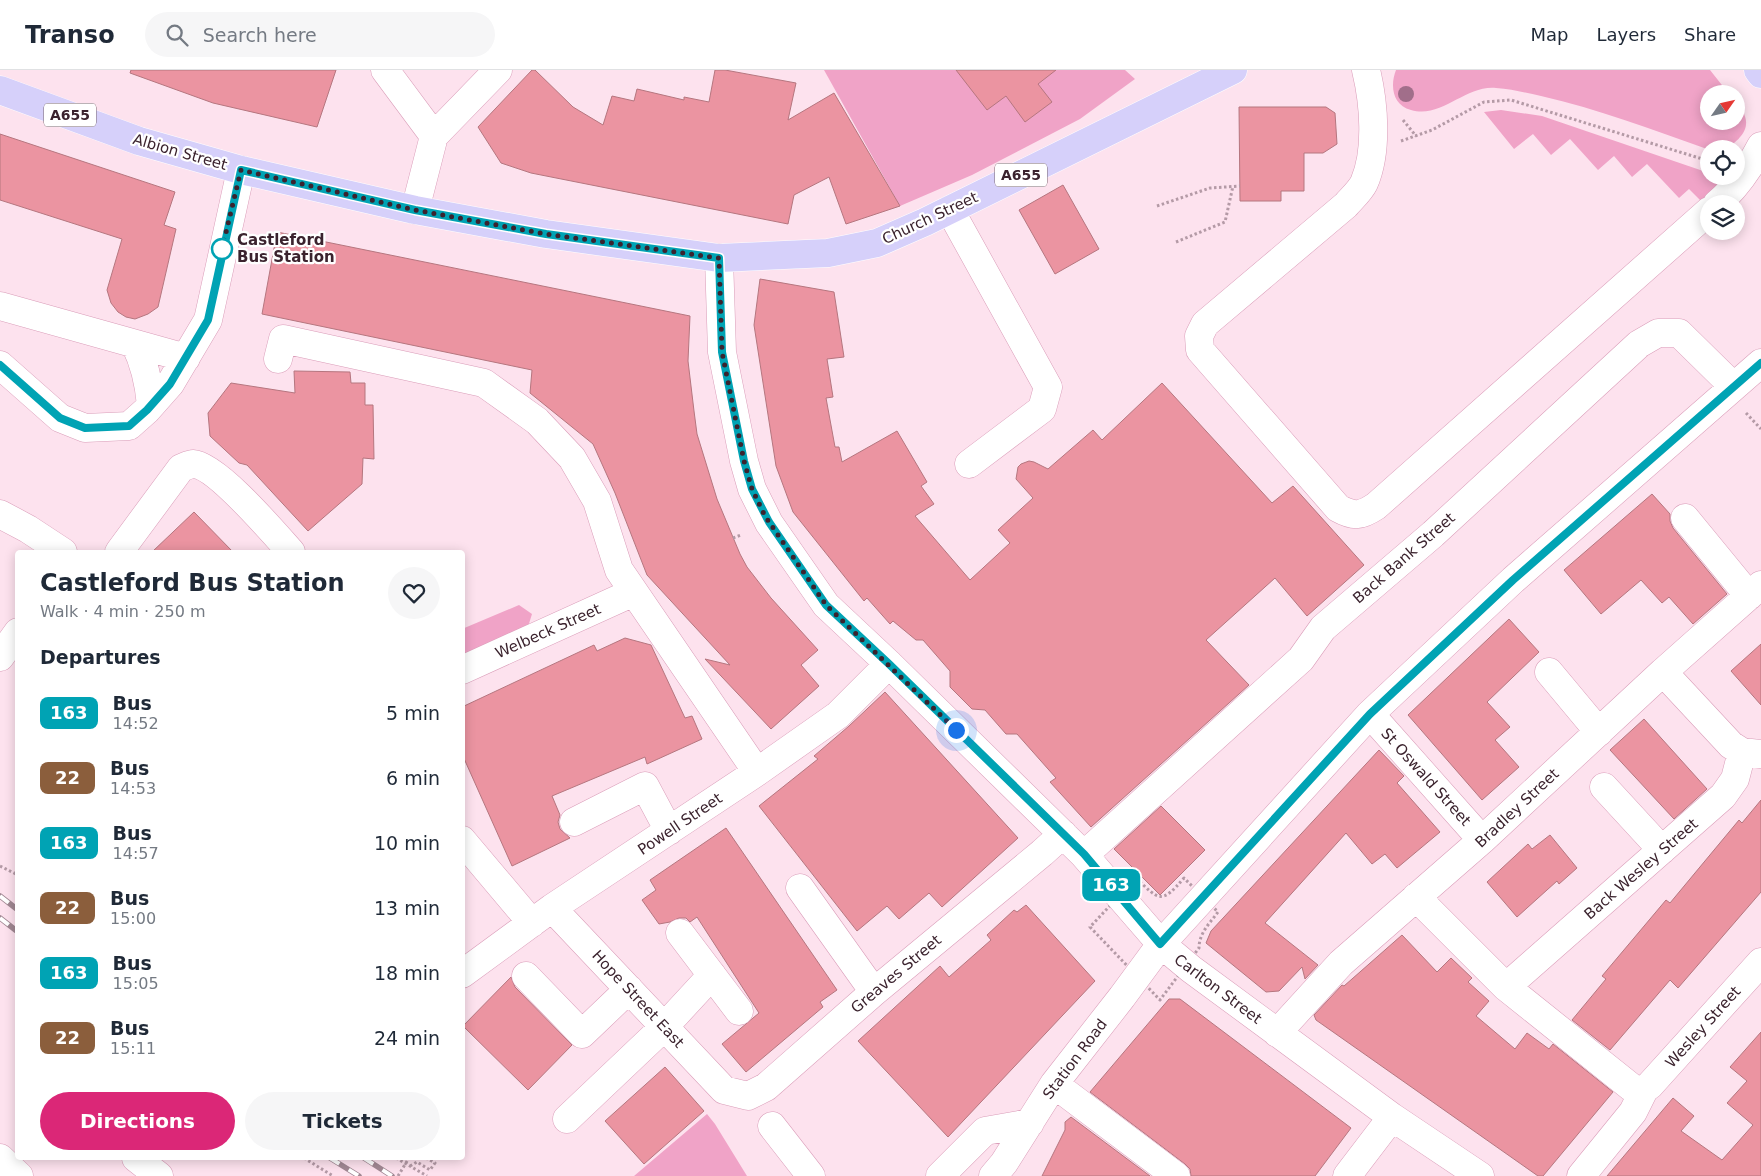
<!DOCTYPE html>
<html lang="en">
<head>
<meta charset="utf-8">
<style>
  :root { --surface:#fff; --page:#f6f6f7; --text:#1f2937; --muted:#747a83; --line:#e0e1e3; --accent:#db2777 }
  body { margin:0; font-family:"DejaVu Sans",sans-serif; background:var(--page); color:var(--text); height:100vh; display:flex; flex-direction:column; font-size:19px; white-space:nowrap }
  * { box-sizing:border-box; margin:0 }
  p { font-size:16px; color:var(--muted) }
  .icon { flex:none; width:28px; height:28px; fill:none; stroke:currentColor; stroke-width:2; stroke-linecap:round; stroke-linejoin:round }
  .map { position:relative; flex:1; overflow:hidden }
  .sheet { position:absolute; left:15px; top:480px; width:450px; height:610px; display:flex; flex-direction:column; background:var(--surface); border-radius:5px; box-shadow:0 2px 12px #0003 }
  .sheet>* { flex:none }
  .badge { padding:0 10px; border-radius:8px; font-size:18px; line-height:32px }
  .needle { width:32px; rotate:56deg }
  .buttons { position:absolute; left:1700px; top:15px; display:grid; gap:10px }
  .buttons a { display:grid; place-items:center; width:45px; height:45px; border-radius:50%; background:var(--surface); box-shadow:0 2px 12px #0003; font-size:25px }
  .you { position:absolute; width:25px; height:25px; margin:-12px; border:4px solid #fff; border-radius:50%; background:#1a73e8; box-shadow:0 0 0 8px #1a73e833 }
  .map>.badge { position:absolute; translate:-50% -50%; box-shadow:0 0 0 2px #fff }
  h2 { padding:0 25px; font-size:19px; line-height:45px }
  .round { display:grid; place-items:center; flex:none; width:52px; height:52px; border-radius:26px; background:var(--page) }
  .summary { display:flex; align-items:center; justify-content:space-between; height:85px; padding:0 25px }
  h1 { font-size:24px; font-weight:800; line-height:38px }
  .button { display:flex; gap:10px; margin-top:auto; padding:10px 25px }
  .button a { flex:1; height:58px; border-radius:30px; background:var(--accent); color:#fff; font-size:20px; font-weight:800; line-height:58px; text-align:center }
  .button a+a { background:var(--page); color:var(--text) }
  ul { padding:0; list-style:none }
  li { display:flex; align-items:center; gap:15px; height:65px; padding:0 25px }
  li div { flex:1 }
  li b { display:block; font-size:19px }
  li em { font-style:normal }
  li .badge { min-width:55px; font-weight:700; text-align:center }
  header { display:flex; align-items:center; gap:30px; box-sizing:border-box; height:70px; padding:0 25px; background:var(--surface); border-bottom:1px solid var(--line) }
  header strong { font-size:24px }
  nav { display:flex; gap:28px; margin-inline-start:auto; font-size:18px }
  .search { width:350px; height:45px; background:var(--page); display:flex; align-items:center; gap:12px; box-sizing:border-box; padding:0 18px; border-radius:28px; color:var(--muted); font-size:19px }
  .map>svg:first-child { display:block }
</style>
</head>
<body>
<header>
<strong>Transo</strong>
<div class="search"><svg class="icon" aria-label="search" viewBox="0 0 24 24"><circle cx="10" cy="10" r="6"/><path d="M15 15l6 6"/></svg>Search here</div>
<nav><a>Map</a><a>Layers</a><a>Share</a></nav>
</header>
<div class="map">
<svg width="1761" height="1106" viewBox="0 0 1761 1106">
  <rect width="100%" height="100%" fill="#fde2ee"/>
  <path fill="#f0a3c7" d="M824 0H1125L1135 9 1080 49 972 105 900 136Z
    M1396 0H1710L1729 24H1709V51H1736V32C1741 38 1747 46 1746 54 1746 64 1733 76 1723 79 1718 80 1712 79 1707 79 1653 60 1598 39 1541 26 1526 23 1512 19 1496 18 1465 15 1442 49 1411 40 1392 35 1390 15 1396 0Z
    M1501 40 1542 46 1709 103V106L1720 107 1722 116 1706 136 1689 119 1679 128 1647 94 1632 107 1614 86 1598 100 1570 69 1551 85 1533 64 1514 79 1484 42Z
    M519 535 532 544 526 563 463 590 462 559Z
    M707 1044 715 1054 747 1106H634Z"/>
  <path fill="#eb94a1" stroke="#b5767f" d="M131 0H336L317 57 213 33 130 3Z
    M532 0H535L573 37 603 55 612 26 634 31 637 19 684 30V27L709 32 715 0H725L796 13 788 50 834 23 900 136 846 154 829 107 794 125 788 154 531 103 501 93 478 57Z
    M956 0H1056L1038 14 1052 32 1025 52 1006 26 987 40Z
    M1239 37H1326L1335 43 1337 74 1323 83H1304V121H1281V131H1240Z
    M0 64 175 122 164 155 176 159 158 237 148 244 135 249 126 247 118 242 111 233 107 220 122 169 0 130Z
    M1063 115 1099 179 1055 204 1019 140Z
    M277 162 690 246 688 291 694 341 697 364 717 429 740 484 747 497 771 528 818 580 801 595 819 616 771 659 705 589 730 595 647 505 615 423 593 374 530 323 532 300 262 244Z
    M760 209 834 222 844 287 827 289 833 327 826 328 835 377H839L842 392 897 361 927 412 921 416 934 434 915 446 970 510 1010 473 998 460 1033 428 1016 409 1018 397 1021 394 1029 391 1034 392 1048 399 1093 360 1102 370 1162 313 1272 433 1293 416 1364 495 1307 546 1275 508 1206 570 1249 615 1091 757 1050 712 1056 708 1017 664H1006L985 640 972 639 950 617V601L923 570H916L893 551 890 554 867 528 864 531 793 442 776 396 754 255Z
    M294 301 350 302 351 313H365V335H373L374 389 363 388 362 414 308 461 247 395 239 393 210 366 208 343 231 313 295 323Z
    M1652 424 1670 444V451L1673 458 1727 524 1693 554 1669 527 1662 533 1641 510 1601 544 1564 500Z
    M194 442 233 482H152Z
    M1509 549 1539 582 1487 632 1510 657 1495 670 1519 697 1482 730 1408 645Z
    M625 568 651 575 685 648 692 646 702 669 647 694 645 687 552 726 560 745 558 752 560 759 570 768 512 796 462 684V637L594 575 597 581Z
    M1761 574V635L1731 601Z
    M885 622 1018 768 942 837 929 823 899 849 887 836 857 861 759 736 818 689 814 686 849 656Z
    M1644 649 1707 719 1674 749 1610 680Z
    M1379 680 1404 706 1397 713 1440 762 1397 798 1385 784 1372 794 1346 763 1265 853 1318 895 1305 909 1302 897 1279 921 1266 922 1206 873 1211 861Z
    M1761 730V822L1678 918 1670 910 1610 980 1572 950 1606 909 1602 906 1666 830 1670 833 1739 750 1742 753Z
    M1161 736 1205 780 1160 825 1114 779Z
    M726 758 837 920 820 932 823 937 746 1002 722 974 759 943 697 847 690 852 686 848H679L670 852 659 854 642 830 656 820 650 810Z
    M1550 765 1577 798 1559 814 1557 811 1517 847 1487 812 1528 774 1532 779Z
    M1026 835 1095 911 948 1067 858 971 940 896 949 907 991 870 987 865 1014 840 1017 842Z
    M1402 865 1437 902 1451 888 1472 908 1468 912 1489 931 1476 946 1515 979 1527 963 1549 979 1553 974 1613 1022 1543 1106H1538L1316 950 1314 945 1342 915 1344 916Z
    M511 907 515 917 572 975 528 1020 463 956Z
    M1169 929H1180L1351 1058 1315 1106H1191L1190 1099 1185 1094 1090 1022Z
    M1761 962V1106H1607L1673 1028 1694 1046 1681 1061 1722 1090 1753 1055 1727 1033 1747 1011 1730 997Z
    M665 997 704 1041 644 1094 605 1051Z
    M1071 1047 1150 1106H1042L1065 1060V1052Z"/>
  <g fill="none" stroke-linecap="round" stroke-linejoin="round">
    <g stroke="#da9db9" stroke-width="29">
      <path id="minor" d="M385 0 434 66 415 140
        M1366 0C1374 33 1378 81 1364 113 1360 121 1352 128 1346 135L1205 254 1199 266 1200 280 1338 438C1354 447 1361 446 1376 436L1709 141
        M434 66 498 0
        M1717 134C1736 118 1750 97 1761 76
        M950 140 1048 317 1042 339 969 394
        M719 188 722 282 744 391 752 419 769 453 826 535 889 594 1084 785 1161 874 1191 899 1392 1047 1480 1106
        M0 236 186 288
        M135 274C145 294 149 313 151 335
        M278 289 283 269 484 313 537 351 572 388 597 431 619 500 757 702
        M0 295 60 348 85 358 129 356 147 340 170 314 208 250 241 100
        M0 444 28 459 63 482
        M1685 448 1749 526
        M119 482 181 398C184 397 190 394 193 394 216 395 274 463 291 482
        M0 587 18 562
        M462 600 634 522
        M1549 602 1599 662
        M1663 602 1731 675 1742 682
        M1370 644 1482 770
        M1604 717 1662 780
        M574 752 645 716 669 761
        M462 770 532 853
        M1084 785 1301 589 1323 558 1433 464 1639 274 1658 263H1679L1733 316
        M800 818 874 922
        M1416 827 1506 917 1631 1017C1640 1021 1643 1021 1650 1015L1761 892
        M552 838 724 1020 748 1026 766 1017 874 922 1042 783 1063 764
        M680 863 739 941
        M462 904 552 838 757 702 838 645 889 594
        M526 906 582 964 629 919
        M1506 917 1723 726 1735 709 1742 682 1761 684
        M1277 963 1341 893 1482 770 1663 602 1761 515
        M1054 1014 1176 1106
        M567 1049 664 957 712 905
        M772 1056 811 1106
        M0 1088 19 1106
        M136 1088 159 1106
        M940 1106 985 1061 1030 1053
        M993 1106 1004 1093 1054 1014 1122 927 1161 874 1370 644 1513 510 1761 293
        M1347 1106 1392 1047
        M1581 1106 1633 1042 1644 1020"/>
    </g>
    <g stroke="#fff" stroke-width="29">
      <path id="major" d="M1758 0 1761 4
        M0 20 139 71 241 100 415 140 546 164 719 188 828 183 877 173 925 152 1233 0"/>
    </g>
    <path stroke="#b49aa6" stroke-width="3" stroke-dasharray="2.5 2.5" stroke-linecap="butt" d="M1403 50 1416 66
      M1401 71 1432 60 1484 32 1511 30 1709 91
      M1157 136 1210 118 1240 116
      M1176 172 1225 152 1233 116
      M1746 343 1761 359
      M733 468 741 465
      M0 796 18 805
      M1136 808C1159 830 1161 835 1184 808L1218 842C1210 853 1199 863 1199 878L1160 930 1090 857Z
      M304 1088 333 1106
      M396 1088 427 1106
      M410 1096 417 1092 430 1100 435 1093 426 1088"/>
    <use href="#minor" stroke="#fff" stroke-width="28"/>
    <use href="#major" stroke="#d6d0fa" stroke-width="28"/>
    <g stroke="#a18893" stroke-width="5.5">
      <path id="rail" d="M0 826 18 840
        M0 848 18 862
        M330 1088 359 1106
        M364 1088 392 1106"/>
    </g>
    <use href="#rail" stroke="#fff" stroke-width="4" stroke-dasharray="11" stroke-linecap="butt"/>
    <path stroke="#b49aa6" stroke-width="3" stroke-dasharray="2.5 2.5" stroke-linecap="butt" d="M398 1106 409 1088"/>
  </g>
  <circle fill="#a16e8a" cx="1406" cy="24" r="8"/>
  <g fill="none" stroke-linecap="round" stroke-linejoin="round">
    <g stroke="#fff" stroke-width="11">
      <path id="line" d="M0 295 60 348 85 358 129 356 147 340 170 314 208 250 241 100 415 140 546 164 719 188 722 282 744 391 752 419 769 452 826 535 889 594 1084 784 1160 874 1370 644 1513 510 1761 293"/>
    </g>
    <use href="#line" stroke="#00a3b4" stroke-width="8"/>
    <path stroke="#3b232e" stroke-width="5" stroke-dasharray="0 9" d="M222 179 241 100 415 140 546 164 719 188 722 282 744 391 752 419 765 446 826 535 956 660"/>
  </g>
  <circle fill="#fff" stroke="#00a3b4" stroke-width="2.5" cx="222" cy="179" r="10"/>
  <g text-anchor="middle" stroke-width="4.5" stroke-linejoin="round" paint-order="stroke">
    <g fill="#fff" stroke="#76656d" stroke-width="1">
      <rect x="44" y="33.5" width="52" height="23" rx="4"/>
      <rect x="995" y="93.5" width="52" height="23" rx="4"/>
    </g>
    <g font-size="14" font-weight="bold" fill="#3b232e">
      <text x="70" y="50">A655</text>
      <text x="1021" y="110">A655</text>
    </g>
    <g font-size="15" fill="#3b232e" stroke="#fff">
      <text transform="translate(180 82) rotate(16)" y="5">Albion Street</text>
      <text transform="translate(930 148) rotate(-25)" y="5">Church Street</text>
      <text transform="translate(1404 488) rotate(-41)" y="5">Back Bank Street</text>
      <text transform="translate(548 561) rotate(-24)" y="5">Welbeck Street</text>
      <text transform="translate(1426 707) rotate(48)" y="5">St Oswald Street</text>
      <text transform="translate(1517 738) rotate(-43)" y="5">Bradley Street</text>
      <text transform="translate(680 754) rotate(-34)" y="5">Powell Street</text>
      <text transform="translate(1641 799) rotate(-41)" y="5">Back Wesley Street</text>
      <text transform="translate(896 904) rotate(-40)" y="5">Greaves Street</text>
      <text transform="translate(1218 919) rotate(37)" y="5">Carlton Street</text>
      <text transform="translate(638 929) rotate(47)" y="5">Hope Street East</text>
      <text transform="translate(1703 957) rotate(-48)" y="5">Wesley Street</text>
      <text transform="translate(1075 989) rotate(-53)" y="5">Station Road</text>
    </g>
    <g font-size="15" font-weight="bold" fill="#3b232e" stroke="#fff" text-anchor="start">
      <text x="237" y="175">Castleford<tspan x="237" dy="17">Bus Station</tspan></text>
    </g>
  </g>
</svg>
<div class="buttons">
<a><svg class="needle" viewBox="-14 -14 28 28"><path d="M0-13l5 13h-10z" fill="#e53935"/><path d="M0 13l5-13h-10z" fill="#747a83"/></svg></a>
<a><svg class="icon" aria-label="locate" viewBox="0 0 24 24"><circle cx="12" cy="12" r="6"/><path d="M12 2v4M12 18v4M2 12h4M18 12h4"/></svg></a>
<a><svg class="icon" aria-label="layers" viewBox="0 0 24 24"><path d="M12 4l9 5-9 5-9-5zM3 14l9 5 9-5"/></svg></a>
</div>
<div class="you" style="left:956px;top:660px"></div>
<b class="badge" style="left:1111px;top:815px;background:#00a3b4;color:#fff">163</b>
<section class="sheet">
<div class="summary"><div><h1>Castleford Bus Station</h1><p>Walk · 4 min · 250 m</p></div><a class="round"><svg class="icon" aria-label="heart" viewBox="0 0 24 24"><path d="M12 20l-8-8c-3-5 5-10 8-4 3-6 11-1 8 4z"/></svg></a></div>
<h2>Departures</h2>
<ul>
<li><span class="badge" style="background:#00a3b4;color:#fff">163</span><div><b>Bus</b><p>14:52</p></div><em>5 min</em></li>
<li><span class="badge" style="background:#8b5e3c;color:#fff">22</span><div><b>Bus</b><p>14:53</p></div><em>6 min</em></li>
<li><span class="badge" style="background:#00a3b4;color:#fff">163</span><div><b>Bus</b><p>14:57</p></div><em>10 min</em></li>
<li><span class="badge" style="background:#8b5e3c;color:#fff">22</span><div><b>Bus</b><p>15:00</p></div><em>13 min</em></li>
<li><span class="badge" style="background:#00a3b4;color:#fff">163</span><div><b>Bus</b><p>15:05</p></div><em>18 min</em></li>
<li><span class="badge" style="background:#8b5e3c;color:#fff">22</span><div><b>Bus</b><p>15:11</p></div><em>24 min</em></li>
</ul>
<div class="button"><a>Directions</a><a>Tickets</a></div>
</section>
</div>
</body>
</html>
